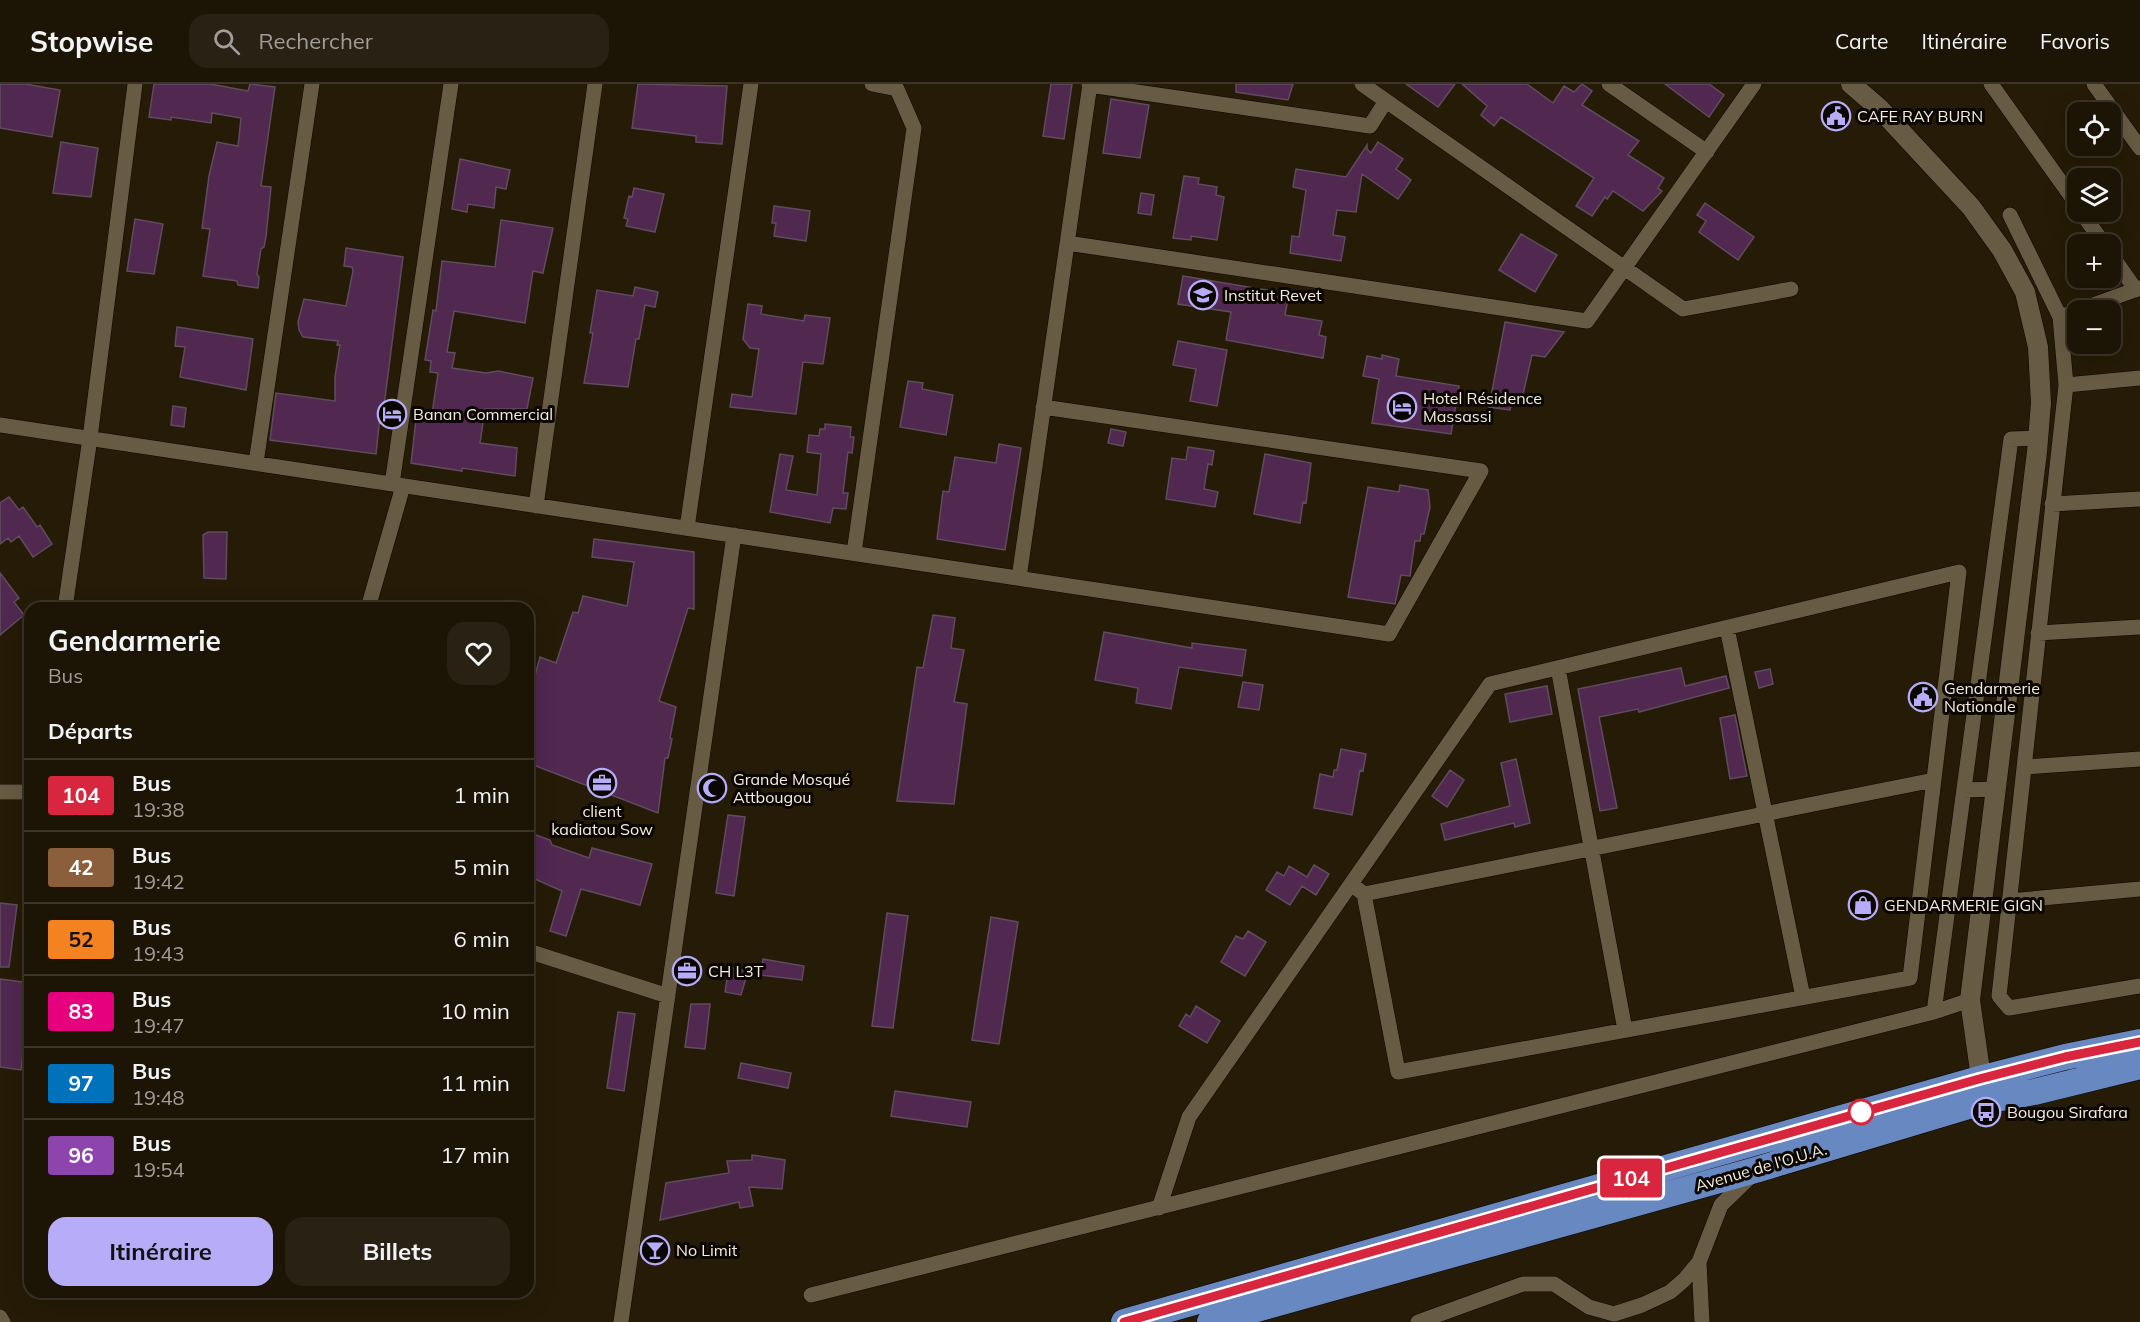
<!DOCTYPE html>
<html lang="fr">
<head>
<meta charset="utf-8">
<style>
  :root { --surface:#1c1404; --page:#292113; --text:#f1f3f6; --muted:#a09e9a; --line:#3a3326; --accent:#b6acf8 }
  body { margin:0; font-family:Mulish,sans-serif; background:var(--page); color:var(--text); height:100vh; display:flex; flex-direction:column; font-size:22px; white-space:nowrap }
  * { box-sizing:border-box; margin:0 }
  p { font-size:20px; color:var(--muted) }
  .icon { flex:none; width:33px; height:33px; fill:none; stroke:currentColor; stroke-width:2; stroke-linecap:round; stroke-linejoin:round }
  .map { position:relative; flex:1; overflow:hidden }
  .details { position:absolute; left:24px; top:518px; width:510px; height:696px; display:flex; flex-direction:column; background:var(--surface); border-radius:18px; box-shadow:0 6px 24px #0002,0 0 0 2px var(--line) }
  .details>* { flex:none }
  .badge { padding:0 12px; border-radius:4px; font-size:21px; line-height:39px }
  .buttons { position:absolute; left:2067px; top:18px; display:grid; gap:12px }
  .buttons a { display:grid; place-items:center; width:54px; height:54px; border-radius:12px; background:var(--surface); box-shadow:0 6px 24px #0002,0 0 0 2px var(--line); font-size:30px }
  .map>.badge { position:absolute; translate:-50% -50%; box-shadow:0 0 0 3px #fff }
  h2 { padding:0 24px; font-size:22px; line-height:54px }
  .round { display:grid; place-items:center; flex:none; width:63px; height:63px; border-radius:18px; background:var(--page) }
  .summary { display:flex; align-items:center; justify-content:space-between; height:102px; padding:0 24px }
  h1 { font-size:28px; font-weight:700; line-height:45px }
  .action { display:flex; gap:12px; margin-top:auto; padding:12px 24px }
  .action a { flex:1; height:69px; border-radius:18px; background:var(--accent); color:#111; font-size:24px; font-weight:700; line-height:69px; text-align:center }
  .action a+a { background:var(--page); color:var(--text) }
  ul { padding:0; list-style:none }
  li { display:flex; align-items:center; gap:18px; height:72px; padding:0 24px; border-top:2px solid var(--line) }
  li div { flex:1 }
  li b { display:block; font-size:22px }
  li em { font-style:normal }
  li .badge { min-width:66px; font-weight:700; text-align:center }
  header { display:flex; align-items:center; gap:36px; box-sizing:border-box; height:84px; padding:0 30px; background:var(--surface); border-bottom:2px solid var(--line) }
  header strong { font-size:28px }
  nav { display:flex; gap:33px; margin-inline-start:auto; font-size:21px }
  .search { width:420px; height:54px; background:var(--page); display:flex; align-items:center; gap:15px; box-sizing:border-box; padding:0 21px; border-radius:18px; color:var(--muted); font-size:22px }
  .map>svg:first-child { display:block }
</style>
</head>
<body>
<header>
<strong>Stopwise</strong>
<div class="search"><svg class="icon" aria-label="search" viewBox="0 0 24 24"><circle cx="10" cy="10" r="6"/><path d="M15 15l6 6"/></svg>Rechercher</div>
<nav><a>Carte</a><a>Itinéraire</a><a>Favoris</a></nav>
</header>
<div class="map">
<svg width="2140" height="1238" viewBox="0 0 2140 1238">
  <rect width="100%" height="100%" fill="#251b06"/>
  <path fill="#502850" stroke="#5f4c5e" stroke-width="1.5" d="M0 0H25L60 6 52 53 0 44Z
    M154 0H210L248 7 250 0 275 3 261 102 271 103 266 153 264 163 261 165 257 190 259 193 258 204 238 201 237 197 203 192 210 145 202 144 209 92 217 58 238 62 241 34 212 29 211 39 171 33V36L149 33Z
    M638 0 727 2 722 60 696 58V52L632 44Z
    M1051 0H1072L1064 55 1043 52Z
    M1236 0H1293L1288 16 1236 8Z
    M1406 0H1455L1438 23Z
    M1462 0H1527L1553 19 1564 2 1574 8 1582 0 1592 7 1582 21 1639 57 1628 71 1664 94 1658 104 1662 107 1643 127 1613 107 1607 115 1605 113 1592 132 1576 122 1594 94 1501 33 1494 42 1481 31 1487 22Z
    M1665 0H1709L1724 11 1709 33Z
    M1111 15 1149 21 1140 74 1103 69Z
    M61 58 98 64 91 113 53 109Z
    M1378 58 1403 75 1396 85 1411 96 1398 115 1362 90 1356 128 1337 126 1333 151 1345 153 1341 177 1290 169 1292 152 1299 153 1306 106 1293 103 1296 85 1346 93 1367 61V65L1371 69Z
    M460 75 510 86 506 105 496 103 494 124 468 120 467 128 452 125Z
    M1184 92 1199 94 1198 100 1217 103 1216 111 1224 113 1217 156 1191 152V156L1173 154Z
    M634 104 664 110 655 148 626 142 628 135 624 134 629 112 632 113Z
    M1141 109 1154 111 1151 131 1138 129Z
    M1705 119 1754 153 1738 176 1699 148 1706 137 1697 131Z
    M774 122 810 127 806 157 774 152 776 139H772Z
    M135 135 163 140 154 190 127 187Z
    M501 136 553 144 543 189 533 187 525 239 454 227 447 268 455 269 452 284 486 289 498 287 533 294 527 325H485L480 359 517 364 515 392 462 384V387L411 379 417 327 432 330 438 289 430 288 431 277 425 276 433 226 436 227 442 177 495 183Z
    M1521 150 1557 171 1535 208 1499 186Z
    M346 164 403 173 384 322H381L376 370 270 356 276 309 335 317V293L340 261H337L338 257 303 253 299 246 298 238 304 215 346 222 353 187 352 183 344 182Z
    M1183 192 1289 210 1285 231 1322 237 1319 251 1326 253 1323 274 1226 256 1231 228 1178 220Z
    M635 203 658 208 655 223 645 221 639 255H636L628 303 584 299 593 249H590L597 206 633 212Z
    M748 220 762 222 761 230 804 237 805 231 830 234 823 280 803 278 796 330 730 323 732 310 752 313 759 265 750 264 743 255Z
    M1505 238 1564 248 1545 273 1532 271 1521 319 1512 317 1510 326 1489 323Z
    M177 243 253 255 246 306 180 293 185 263 175 262Z
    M1178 257 1227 266 1217 322 1190 317 1196 285 1173 281Z
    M1382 271 1399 275 1396 292 1459 302 1451 350 1372 339 1379 295 1363 292 1367 272 1382 275Z
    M908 297 923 299 922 305 953 311 946 351 900 343Z
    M173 322 186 324 184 343 171 341Z
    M825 340 851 343 850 353H854L852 369 848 368 843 409H848L846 425 833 424 830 439 770 428 780 370 793 372 786 406 817 411 821 370 807 368 809 351 819 352 820 345H825Z
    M1111 345 1126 348 1123 362 1108 359Z
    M999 360 1021 364 1005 466 937 455 943 407 949 408 955 373 996 379Z
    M1188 363 1214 367 1212 381 1208 380 1204 405 1218 408 1215 423 1166 415 1172 374 1186 376Z
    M1265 370 1311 379 1306 419 1303 418 1300 439 1254 430Z
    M1400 401 1428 406 1430 423 1424 450H1421L1420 457H1415L1410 492 1401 491 1395 520 1348 513 1368 403 1399 408Z
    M9 413 19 426 23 423 37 443 40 441 52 460 33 473 19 452 11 458 8 454 0 460V419Z
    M208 448H227L226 495 204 494 203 451Z
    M594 455 694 468V525L688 524 659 617 676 623 670 654 672 655 668 674H665L658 729 528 679V617L540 573 556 579 573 528 578 529 583 512 627 522 634 478 592 473Z
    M0 489 19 514 14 518 24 531 0 551Z
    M933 531 955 534 951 564 964 566 954 618 967 620 954 720 897 717 917 583 923 584Z
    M1104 548 1192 564V559L1246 566 1242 592 1179 583 1171 625 1136 619 1138 604 1095 596Z
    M1681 584 1685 602 1726 592 1729 604 1639 628 1638 625 1599 633 1617 724 1600 727 1578 605Z
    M1770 585 1773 600 1759 604 1755 588Z
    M1243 598 1263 601 1259 626 1238 623Z
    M1547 602 1552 630 1510 638 1505 610Z
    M1735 631 1747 692 1730 695 1720 634Z
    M1341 665 1366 670 1363 687 1360 686 1352 731 1314 724 1320 690 1333 693 1334 686H1337Z
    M1516 675 1530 739 1515 743 1514 739 1445 756 1441 740 1510 722 1501 679Z
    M1450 686 1464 696 1447 723 1432 712Z
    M728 731 745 733 734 812 716 809Z
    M536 751 550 756 552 761 589 774 592 764 652 780 640 821 581 805 566 852 550 847 562 807 528 792V753Z
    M1314 781 1329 790 1316 811 1302 802 1290 821 1266 806 1277 788 1284 792 1289 782 1307 793Z
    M0 819 17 821 9 883H0Z
    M887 829 908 832 893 944 872 942Z
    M991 833 1018 838 999 960 972 956Z
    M1248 847 1266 858 1245 892 1221 878 1236 852 1243 855Z
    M763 875 804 882 802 896 760 891Z
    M729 883 748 887 741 911 725 908Z
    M0 895 30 899 21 986 0 983Z
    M691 920H710L705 965 685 963Z
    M1196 922 1220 937 1207 959 1179 942 1186 930 1190 933Z
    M618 928 635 930 624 1007 607 1004Z
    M741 979 791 989 788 1004 738 994Z
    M895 1007 971 1018 967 1043 891 1032Z
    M752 1071 785 1076 782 1105 749 1103 753 1122 740 1124 739 1118 660 1136 666 1099 729 1089 727 1077 752 1076Z"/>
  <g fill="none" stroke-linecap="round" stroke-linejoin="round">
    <g stroke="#0e0500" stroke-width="16">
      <path id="minor" d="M872 0 897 5
        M1362 0 1683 225 1791 205
        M1609 0 1707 68
        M1991 0 2078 122
        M2094 0 2140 64
        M1089 1 1370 42 1386 17
        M2081 128 2104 160
        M2010 131 2060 233 2066 301 1999 912 2009 924 2140 902
        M1067 159 1587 237 1754 0
        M2110 169 2136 206
        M2060 233 2140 204
        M2066 301 2140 294
        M0 341 1389 550 1481 387 1043 323
        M256 379 312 0
        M392 400 451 0
        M2052 420 2140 415
        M536 422 595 0
        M687 444 751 0
        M854 469 914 44 897 5
        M1019 494 1090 0
        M65 524 90 354 135 0
        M368 524 403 402
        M1727 544 1803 913
        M2038 549 2140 543
        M1558 584 1625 946
        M2024 683 2140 675
        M1964 706 1996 705
        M0 708H30
        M1364 810 1934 696
        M2009 817 2140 805
        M528 867 668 912
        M1934 928 2011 355 2039 354
        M1159 1124 1189 1033 1490 600 1959 488 1910 894 1398 988 1364 810 1351 800
        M1699 1178 1702 1238
        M811 1211 1934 928 1970 916
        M0 1233 3 1238
        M621 1238 734 451
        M1418 1238 1523 1200H1554L1589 1223 1614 1230 1642 1221 1670 1208 1684 1196 1699 1178 1721 1121 1752 1091"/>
    </g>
    <g stroke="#0e0500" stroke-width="21">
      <path id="tertiary" d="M1851 0 1880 25 1971 123 2002 166 2025 208 2038 263 2041 319 2037 368 1970 916 1983 1008"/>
    </g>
    <g stroke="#0e0500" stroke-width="27">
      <path id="trunk" d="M1124 1238 1979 995 2065 973 2140 958
        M1210 1238 1759 1085 1985 1017 2034 1008 2140 982"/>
    </g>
    <use href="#minor" stroke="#685b44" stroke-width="15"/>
    <use href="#tertiary" stroke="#685b44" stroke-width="20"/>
    <use href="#trunk" stroke="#6788c1" stroke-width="26"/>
  </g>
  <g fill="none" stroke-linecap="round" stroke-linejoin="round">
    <g stroke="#fff" stroke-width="14">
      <path id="line" d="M1124 1238 1979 995 2065 973 2140 958"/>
    </g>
    <use href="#line" stroke="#d7263d" stroke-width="9"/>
  </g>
  <defs>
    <g id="civic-ring" transform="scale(1.5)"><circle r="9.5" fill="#0b0602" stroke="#b6acf8" stroke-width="1.5"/><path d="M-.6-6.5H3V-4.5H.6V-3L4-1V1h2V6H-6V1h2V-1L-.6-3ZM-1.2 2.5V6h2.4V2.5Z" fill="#b6acf8"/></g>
    <g id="school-ring" transform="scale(1.5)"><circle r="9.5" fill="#0b0602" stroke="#b6acf8" stroke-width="1.5"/><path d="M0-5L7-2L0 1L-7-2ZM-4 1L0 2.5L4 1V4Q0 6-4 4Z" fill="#b6acf8"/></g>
    <g id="hotel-ring" transform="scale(1.5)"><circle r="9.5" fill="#0b0602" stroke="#b6acf8" stroke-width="1.5"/><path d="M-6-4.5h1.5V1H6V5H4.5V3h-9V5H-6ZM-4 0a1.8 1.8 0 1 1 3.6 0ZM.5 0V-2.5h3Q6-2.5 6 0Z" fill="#b6acf8"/></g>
    <g id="office-ring" transform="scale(1.5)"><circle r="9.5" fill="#0b0602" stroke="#b6acf8" stroke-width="1.5"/><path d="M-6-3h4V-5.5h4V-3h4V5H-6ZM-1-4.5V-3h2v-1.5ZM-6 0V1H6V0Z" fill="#b6acf8"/></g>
    <g id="mosque-ring" transform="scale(1.5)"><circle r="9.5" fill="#0b0602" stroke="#b6acf8" stroke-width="1.5"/><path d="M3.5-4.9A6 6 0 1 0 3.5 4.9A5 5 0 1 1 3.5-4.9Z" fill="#b6acf8"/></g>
    <g id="shop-ring" transform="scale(1.5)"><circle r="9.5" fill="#0b0602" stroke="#b6acf8" stroke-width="1.5"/><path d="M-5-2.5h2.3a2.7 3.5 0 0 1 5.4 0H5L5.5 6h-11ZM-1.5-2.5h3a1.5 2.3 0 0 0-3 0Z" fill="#b6acf8"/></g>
    <g id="bus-ring" transform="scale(1.5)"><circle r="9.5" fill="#0b0602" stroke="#b6acf8" stroke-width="1.5"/><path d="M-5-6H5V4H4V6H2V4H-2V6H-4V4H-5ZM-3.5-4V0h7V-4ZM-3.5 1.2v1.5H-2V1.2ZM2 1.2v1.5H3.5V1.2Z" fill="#b6acf8"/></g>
    <g id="bar-ring" transform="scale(1.5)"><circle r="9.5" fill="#0b0602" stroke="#b6acf8" stroke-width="1.5"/><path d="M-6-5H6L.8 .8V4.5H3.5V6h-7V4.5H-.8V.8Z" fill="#b6acf8"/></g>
  </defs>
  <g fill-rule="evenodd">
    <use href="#civic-ring" x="1836" y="32"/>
    <use href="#school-ring" x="1203" y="211"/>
    <use href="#hotel-ring" x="1402" y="323"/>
    <use href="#hotel-ring" x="392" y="330"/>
    <use href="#civic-ring" x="1923" y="613"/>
    <use href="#office-ring" x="602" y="699"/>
    <use href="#mosque-ring" x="712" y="704"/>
    <use href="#shop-ring" x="1863" y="821"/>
    <use href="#office-ring" x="687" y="887"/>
    <use href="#bus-ring" x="1986" y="1028"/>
    <use href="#bar-ring" x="655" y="1166"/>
  </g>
  <circle fill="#fff" stroke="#d7263d" stroke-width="3" cx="1861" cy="1028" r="12"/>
  <g text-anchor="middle" stroke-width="6" stroke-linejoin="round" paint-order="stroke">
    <g font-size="16" fill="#f4ede0" stroke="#0b0602" text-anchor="start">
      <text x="1857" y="38">CAFE RAY BURN</text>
      <text x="1224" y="217">Institut Revet</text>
      <text x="1423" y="320">Hotel Résidence<tspan x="1423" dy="18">Massassi</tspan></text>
      <text x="413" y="336">Banan Commercial</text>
      <text x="1944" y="610">Gendarmerie<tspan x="1944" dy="18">Nationale</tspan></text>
      <text x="733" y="701">Grande Mosqué<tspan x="733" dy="18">Attbougou</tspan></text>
      <text x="602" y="733" text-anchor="middle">client<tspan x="602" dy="18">kadiatou Sow</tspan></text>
      <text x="1884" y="827">GENDARMERIE GIGN</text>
      <text x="708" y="893">CH L3T</text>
      <text x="2007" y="1034">Bougou Sirafara</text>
      <text x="676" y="1172">No Limit</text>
    </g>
    <g font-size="16" fill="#f4ede0" stroke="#0b0602">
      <text transform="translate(1761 1083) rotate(-16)" y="6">Avenue de l'O.U.A.</text>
    </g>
  </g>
</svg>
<div class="buttons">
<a><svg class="icon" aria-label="locate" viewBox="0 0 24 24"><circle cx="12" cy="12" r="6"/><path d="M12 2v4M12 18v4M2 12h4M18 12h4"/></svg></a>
<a><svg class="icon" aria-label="layers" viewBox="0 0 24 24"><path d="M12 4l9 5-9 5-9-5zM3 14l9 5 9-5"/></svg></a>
<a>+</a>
<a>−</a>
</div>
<b class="badge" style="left:1631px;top:1094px;background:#d7263d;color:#fff">104</b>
<section class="details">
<div class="summary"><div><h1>Gendarmerie</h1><p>Bus</p></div><a class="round"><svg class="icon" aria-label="heart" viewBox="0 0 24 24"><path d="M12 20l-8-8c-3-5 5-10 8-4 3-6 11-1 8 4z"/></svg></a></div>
<h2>Départs</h2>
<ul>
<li><span class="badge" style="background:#d7263d;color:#fff">104</span><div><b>Bus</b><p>19:38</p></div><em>1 min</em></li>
<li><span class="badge" style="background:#8b5e3c;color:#fff">42</span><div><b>Bus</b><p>19:42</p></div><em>5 min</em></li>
<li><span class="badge" style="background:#f58220;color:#111">52</span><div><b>Bus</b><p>19:43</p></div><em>6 min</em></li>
<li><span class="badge" style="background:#e6007e;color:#fff">83</span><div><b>Bus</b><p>19:47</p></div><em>10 min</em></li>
<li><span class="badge" style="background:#0072bc;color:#fff">97</span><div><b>Bus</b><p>19:48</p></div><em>11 min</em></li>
<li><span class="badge" style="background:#8e44ad;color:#fff">96</span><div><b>Bus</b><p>19:54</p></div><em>17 min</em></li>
</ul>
<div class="action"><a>Itinéraire</a><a>Billets</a></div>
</section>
</div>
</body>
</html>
